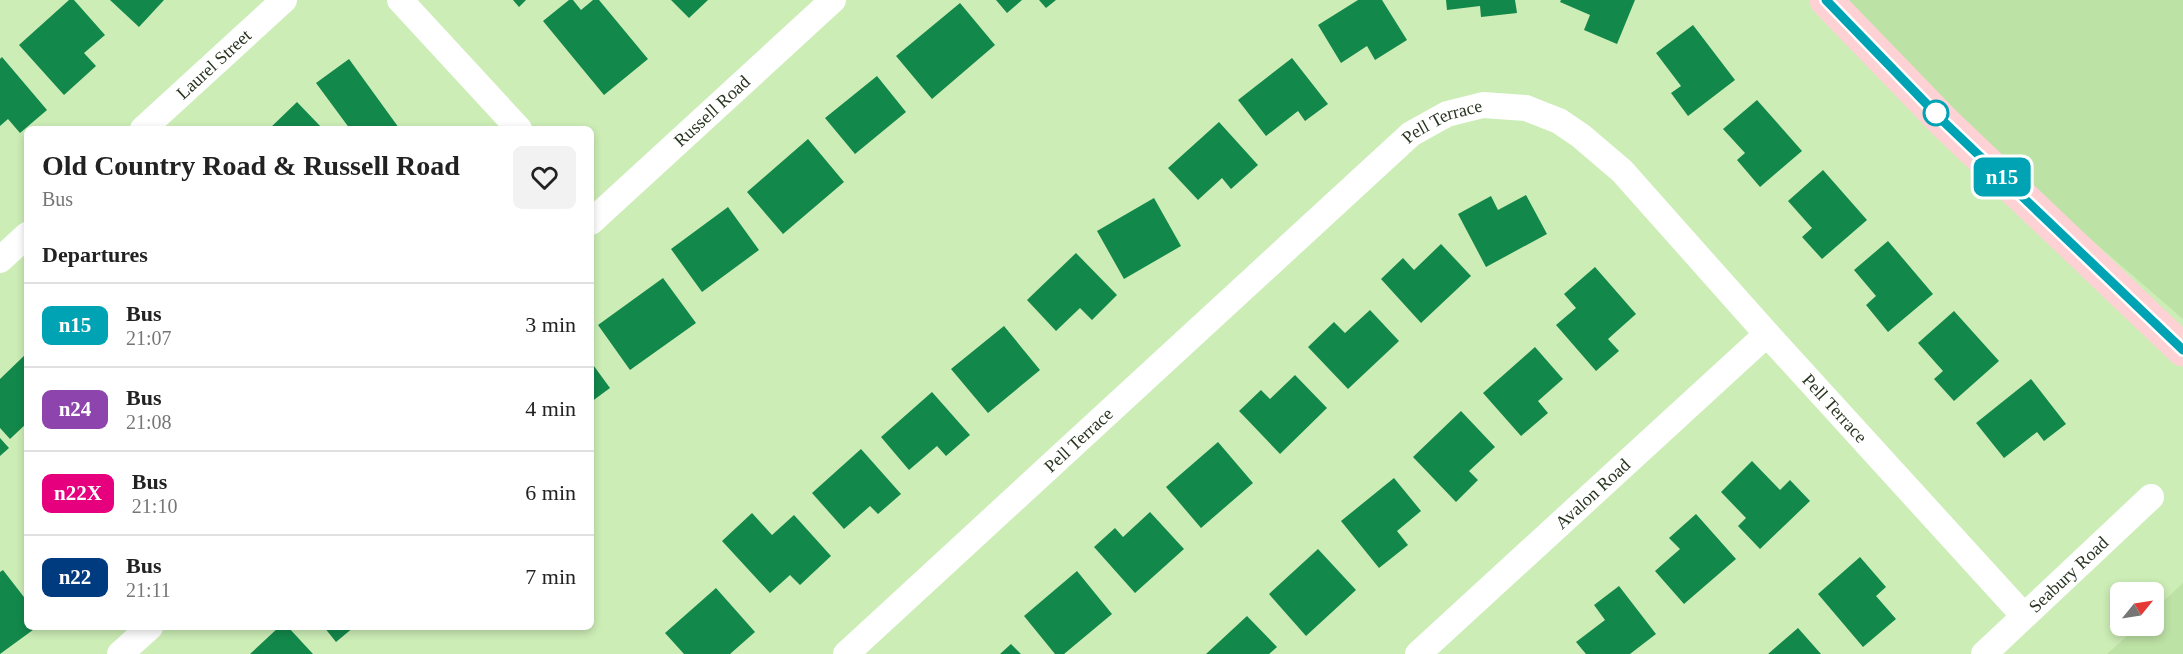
<!DOCTYPE html>
<html lang="en">
<head>
<meta charset="utf-8">
<style>
  :root { --surface:#fff; --page:#f2f2f2; --text:#222; --muted:#767676; --line:#e0e0e0 }
  body { margin:0; font-family:Georgia,serif; background:var(--page); color:var(--text); height:100vh; display:flex; flex-direction:column; font-size:22px; white-space:nowrap }
  * { box-sizing:border-box; margin:0 }
  p { font-size:20px; color:var(--muted) }
  .icon { flex:none; width:33px; height:33px; fill:none; stroke:currentColor; stroke-width:2; stroke-linecap:round; stroke-linejoin:round }
  .map { position:relative; flex:1; overflow:hidden }
  .panel { position:absolute; left:24px; top:126px; width:570px; height:504px; display:flex; flex-direction:column; background:var(--surface); border-radius:9px; box-shadow:0 3px 9px #0003 }
  .panel>* { flex:none }
  .badge { padding:0 12px; border-radius:9px; font-size:21px; line-height:39px }
  .needle { width:39px; rotate:60deg }
  .fabs { position:absolute; left:2110px; top:582px; display:grid; gap:12px }
  .fabs a { display:grid; place-items:center; width:54px; height:54px; border-radius:9px; background:var(--surface); box-shadow:0 3px 9px #0003; font-size:30px }
  .map>.badge { position:absolute; translate:-50% -50%; box-shadow:0 0 0 3px #fff }
  h2 { padding:0 18px; font-size:22px; line-height:54px }
  .round { display:grid; place-items:center; flex:none; width:63px; height:63px; border-radius:9px; background:var(--page) }
  .summary { display:flex; align-items:center; justify-content:space-between; height:102px; padding:0 18px }
  h1 { font-size:28px; font-weight:700; line-height:45px }
  ul { padding:0; list-style:none }
  li { display:flex; align-items:center; gap:18px; height:84px; padding:0 18px; border-top:2px solid var(--line) }
  li div { flex:1 }
  li b { display:block; font-size:22px }
  li em { font-style:normal }
  li .badge { min-width:66px; font-weight:700; text-align:center }
  .map>svg:first-child { display:block }
</style>
</head>
<body>
<div class="map">
<svg width="2183" height="654" viewBox="0 0 2183 654">
  <rect width="100%" height="100%" fill="#ccedb6"/>
  <path fill="#bde2a5" d="M1827 0H2183V319L2071 222Z
    M2183 583V654H2107L2138 626H2154V610Z"/>
  <path fill="#13884b" d="M69 0H74L105 35 84 53 96 66 64 95 19 45Z
    M110 0H164L139 27Z
    M513 0H526L519 7Z
    M569 0H573L581 10 593 0H599L648 59 604 95 543 21Z
    M671 0H708L689 18Z
    M996 0H1022L1007 13Z
    M1039 0H1056L1046 8Z
    M1358 0H1382L1407 40 1375 60 1367 46 1341 63 1318 25Z
    M1446 0H1515L1517 13 1481 17 1480 6 1447 10Z
    M1561 0H1635L1617 44 1584 30 1590 15 1560 2Z
    M960 3 995 45 932 99 896 56Z
    M1693 25 1735 80 1688 116 1671 93 1681 86 1656 53Z
    M2 57 47 110 20 133 8 119 0 126V59Z
    M1292 58 1328 104 1305 121 1298 111 1266 136 1238 100Z
    M349 59 399 128 398 129H350L316 83Z
    M877 76 906 112 855 154 825 118Z
    M1757 100 1802 151 1760 187 1737 160 1745 153 1723 129Z
    M297 102 323 129H269Z
    M1219 122 1258 165 1231 189 1222 178 1198 200 1168 168Z
    M808 139 844 182 783 234 747 192Z
    M1823 170 1867 220 1822 259 1802 237 1812 228 1788 201Z
    M1526 195 1547 234 1486 267 1458 214 1491 196 1498 210Z
    M1154 198 1181 246 1124 279 1097 231Z
    M728 207 759 250 702 292 671 249Z
    M1888 241 1933 294 1888 332 1866 305 1876 296 1854 270Z
    M1441 244 1471 276 1421 323 1381 279 1403 258 1414 270Z
    M1076 253 1117 295 1092 320 1080 308 1056 331 1027 300Z
    M1595 267 1636 314 1608 339 1619 351 1596 371 1556 325 1576 308 1564 294Z
    M663 278 696 323 630 370 598 325Z
    M1370 310 1399 341 1348 389 1308 347 1334 322 1345 333Z
    M1954 311 1999 361 1954 401 1934 379 1943 371 1918 343Z
    M1004 326 1040 370 988 413 951 369Z
    M1535 347 1563 379 1538 401 1548 413 1521 436 1483 393Z
    M27 353V423L10 439 0 428V379Z
    M591 362 610 388 591 402Z
    M1295 375 1327 408 1280 454 1239 411 1261 390 1270 399Z
    M2031 379 2066 424 2044 441 2037 432 2004 458 1976 423Z
    M932 392 970 435 946 456 937 446 909 470 881 437Z
    M1461 411 1495 447 1469 471 1478 480 1456 502 1413 457Z
    M0 438 9 448 0 456Z
    M1218 442 1253 483 1201 528 1166 487Z
    M861 449 901 494 878 514 870 506 844 529 812 493Z
    M1752 461 1780 490 1790 480 1810 501 1760 549 1738 526 1746 518 1721 492Z
    M1394 478 1421 511 1397 531 1408 545 1379 568 1341 521Z
    M1150 512 1184 549 1135 593 1094 547 1115 528 1123 537Z
    M752 513 772 535 794 515 831 556 800 585 790 575 770 593 722 541Z
    M1696 514 1736 559 1684 604 1655 571 1680 549 1669 538Z
    M1318 549 1356 590 1306 636 1269 594Z
    M1860 557 1886 587 1876 596 1896 619 1863 647 1818 594Z
    M3 570 27 601V627H37L0 654V572Z
    M1077 571 1112 614 1064 654H1055L1024 616Z
    M1619 586 1656 634 1630 654H1586L1576 642 1605 620 1594 605Z
    M716 588 755 632 730 654H684L665 633Z
    M1247 616 1277 647 1269 654H1206Z
    M279 627H288L313 654H250Z
    M324 627H354L336 642Z
    M1798 628 1821 654H1768Z
    M1011 644 1021 654H1000Z"/>
  <g fill="none" stroke-linecap="round" stroke-linejoin="round">
    <g stroke="#fff" stroke-width="26">
      <path d="M400 0 519 129"/>
      <path id="s1" d="M143 129 284 0"/>
      <path id="s2" d="M591 222 833 0"/>
      <path d="M0 260 27 235"/>
      <path d="M120 654 150 627"/>
      <path id="s3" d="M846 654 1411 134 1447 114 1483 105 1526 108 1559 121 1581 136 1622 171 1767 334 2024 616"/>
      <path id="s4" d="M1418 654 1767 334"/>
      <path id="s5" d="M1984 654 2151 497"/>
    </g>
    <path stroke="#fed1d5" stroke-width="33" d="M1826 0 1944 122 2183 350"/>
  </g>
  <g fill="none" stroke-linecap="round" stroke-linejoin="round">
    <g stroke="#fff" stroke-width="14">
      <path id="line" d="M1826 0 1944 122 2183 350"/>
    </g>
    <use href="#line" stroke="#00a3b4" stroke-width="9"/>
  </g>
  <circle fill="#fff" stroke="#00a3b4" stroke-width="3" cx="1936" cy="113" r="12"/>
  <g text-anchor="middle" stroke-width="6" stroke-linejoin="round" paint-order="stroke">
    <g font-size="18" fill="#293520" stroke="#d9fac3">
      <text dy="6" stroke="none"><textPath href="#s1" startOffset="96">Laurel Street</textPath></text>
      <text dy="6" stroke="none"><textPath href="#s2" startOffset="164">Russell Road</textPath></text>
      <text dy="6" stroke="none"><textPath href="#s3" startOffset="802">Pell Terrace</textPath></text>
      <text dy="6" stroke="none"><textPath href="#s3" startOffset="1324">Pell Terrace</textPath></text>
      <text dy="6" stroke="none"><textPath href="#s3" startOffset="316">Pell Terrace</textPath></text>
      <text dy="6" stroke="none"><textPath href="#s4" startOffset="237">Avalon Road</textPath></text>
      <text dy="6" stroke="none"><textPath href="#s5" startOffset="116">Seabury Road</textPath></text>
    </g>
  </g>
</svg>
<div class="fabs">
<a><svg class="needle" viewBox="-14 -14 28 28"><path d="M0-13l5 13h-10z" fill="#e53935"/><path d="M0 13l5-13h-10z" fill="#767676"/></svg></a>
</div>
<b class="badge" style="left:2002px;top:177px;background:#00a3b4;color:#fff">n15</b>
<section class="panel">
<div class="summary"><div><h1>Old Country Road &amp; Russell Road</h1><p>Bus</p></div><a class="round"><svg class="icon" aria-label="heart" viewBox="0 0 24 24"><path d="M12 20l-8-8c-3-5 5-10 8-4 3-6 11-1 8 4z"/></svg></a></div>
<h2>Departures</h2>
<ul>
<li><span class="badge" style="background:#00a3b4;color:#fff">n15</span><div><b>Bus</b><p>21:07</p></div><em>3 min</em></li>
<li><span class="badge" style="background:#8e44ad;color:#fff">n24</span><div><b>Bus</b><p>21:08</p></div><em>4 min</em></li>
<li><span class="badge" style="background:#e6007e;color:#fff">n22X</span><div><b>Bus</b><p>21:10</p></div><em>6 min</em></li>
<li><span class="badge" style="background:#003b80;color:#fff">n22</span><div><b>Bus</b><p>21:11</p></div><em>7 min</em></li>
</ul>
</section>
</div>
</body>
</html>
